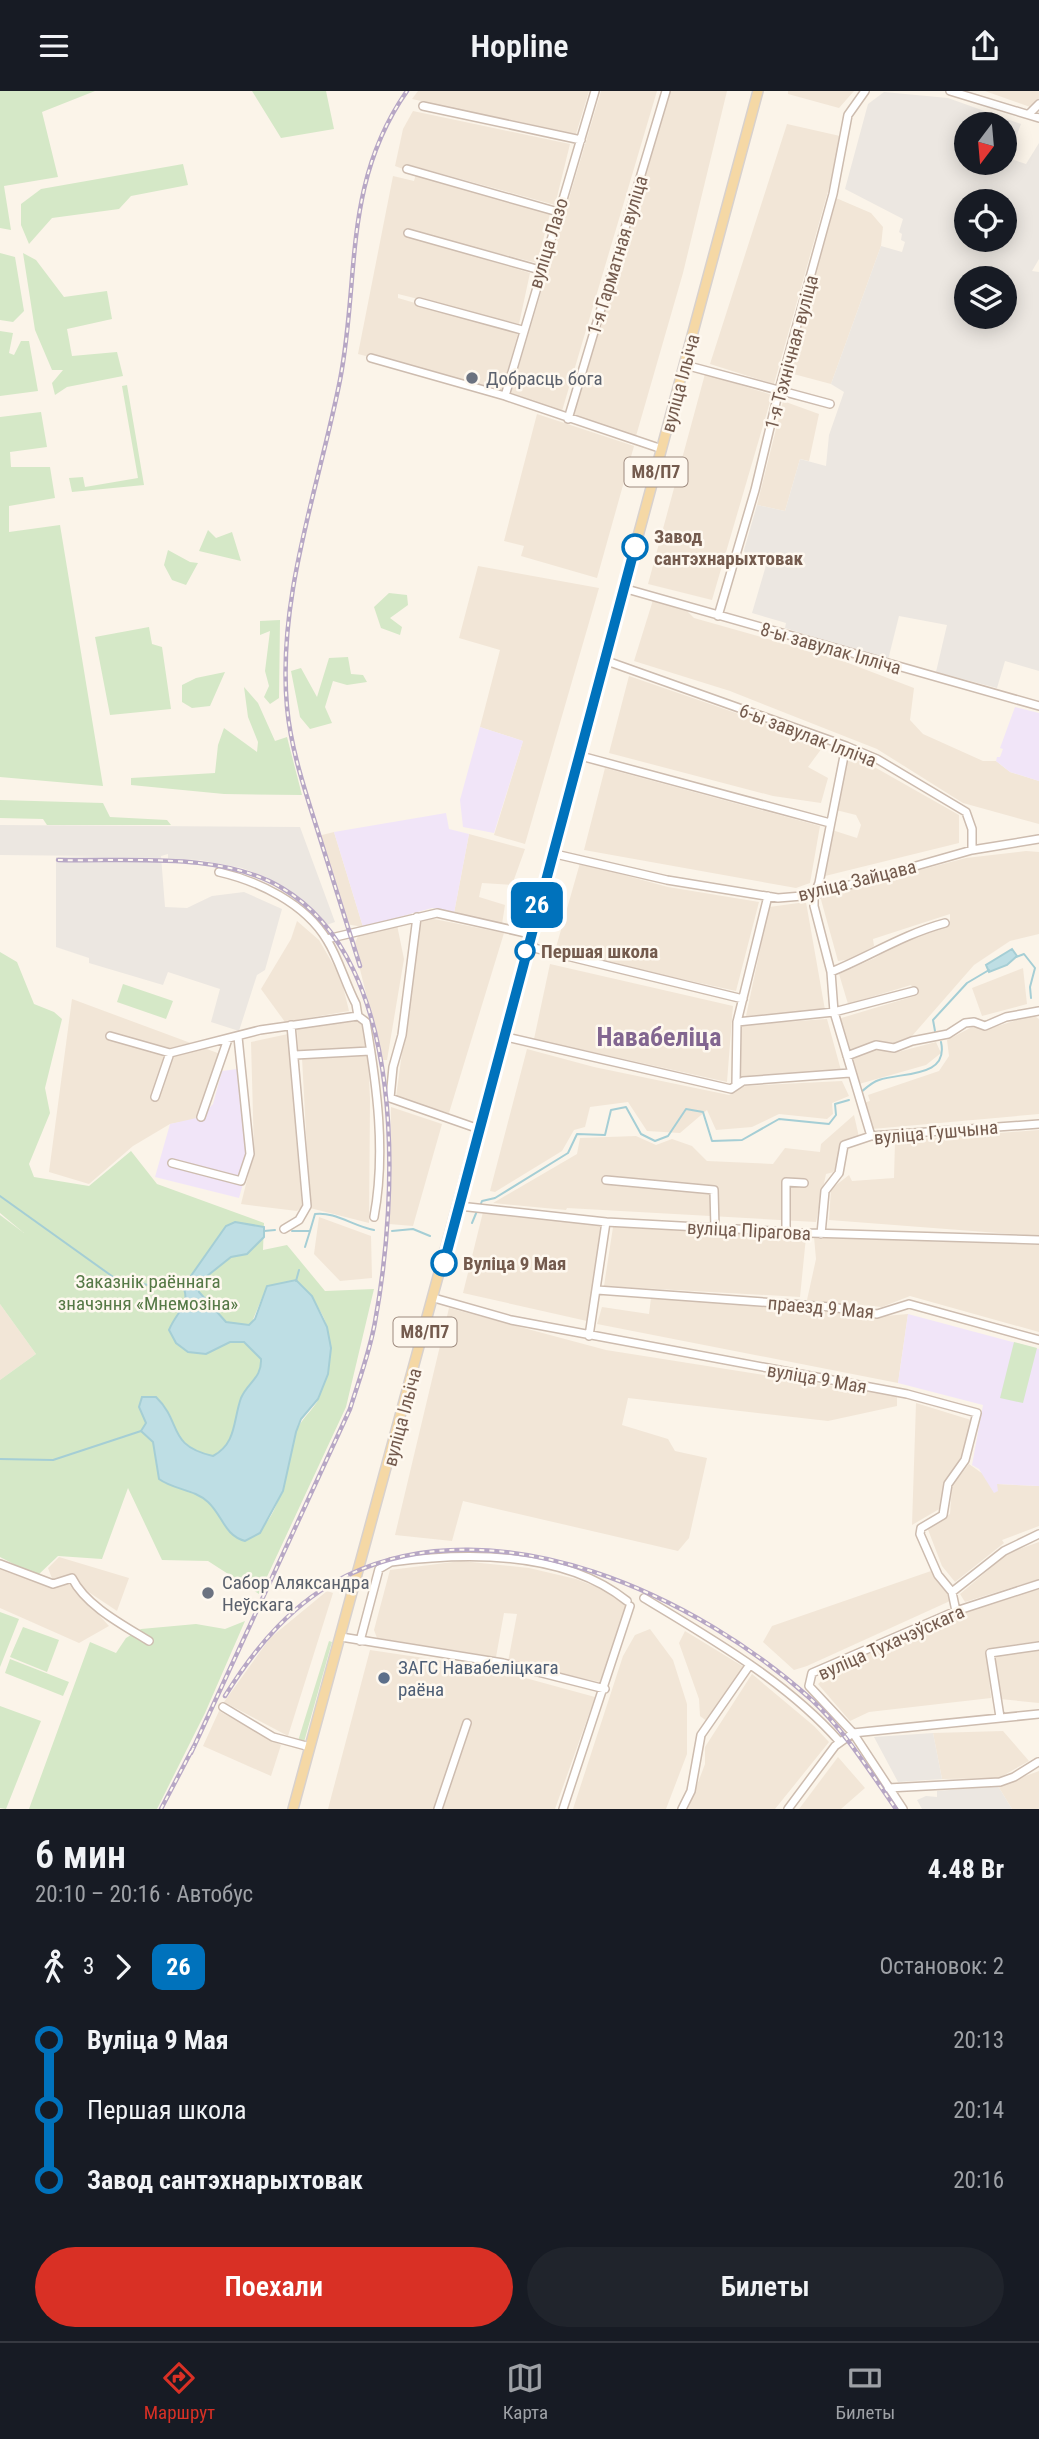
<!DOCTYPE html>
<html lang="ru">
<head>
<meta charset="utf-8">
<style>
  :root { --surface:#171b24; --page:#20242c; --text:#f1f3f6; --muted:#9ea1a6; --line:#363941; --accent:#d93025 }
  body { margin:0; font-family:"Roboto Condensed",sans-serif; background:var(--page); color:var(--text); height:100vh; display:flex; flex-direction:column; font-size:26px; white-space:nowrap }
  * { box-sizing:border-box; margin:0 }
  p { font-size:23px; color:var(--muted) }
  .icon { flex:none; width:38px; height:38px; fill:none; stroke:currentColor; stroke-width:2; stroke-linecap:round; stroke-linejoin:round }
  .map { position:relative; height:1718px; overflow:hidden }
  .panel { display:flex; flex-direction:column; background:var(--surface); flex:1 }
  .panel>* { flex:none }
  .badge { padding:0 14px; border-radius:10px; font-size:24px; line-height:46px }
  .needle { width:46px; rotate:196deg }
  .tools { position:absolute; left:954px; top:21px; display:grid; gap:14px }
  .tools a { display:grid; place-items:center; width:63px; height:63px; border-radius:50%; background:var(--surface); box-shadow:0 4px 18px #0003; font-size:35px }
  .map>.badge { position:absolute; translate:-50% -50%; box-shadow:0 0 0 4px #fff }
  .legs { display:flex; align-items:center; gap:10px; height:77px; padding:0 35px; font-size:23px }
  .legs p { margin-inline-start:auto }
  .head { display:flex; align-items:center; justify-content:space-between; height:119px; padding:0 35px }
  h1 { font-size:38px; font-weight:600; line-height:52px }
  .primary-button { display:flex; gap:14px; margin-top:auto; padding:14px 35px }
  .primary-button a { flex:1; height:80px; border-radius:42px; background:var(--accent); color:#fff; font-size:28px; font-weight:600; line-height:80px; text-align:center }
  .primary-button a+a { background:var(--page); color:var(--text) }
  ul { padding:0 35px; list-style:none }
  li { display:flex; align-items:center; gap:24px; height:70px; font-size:26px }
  li i { display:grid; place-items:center; width:10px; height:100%; margin:0 9px; background:currentColor }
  li i::after { content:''; width:18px; height:18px; margin:-9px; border:5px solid; border-radius:50%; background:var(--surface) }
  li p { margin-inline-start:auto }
  li:first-child i { background:linear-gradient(#0000 50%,currentColor 0) }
  li:last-child i { background:linear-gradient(currentColor 50%,#0000 0) }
  header { display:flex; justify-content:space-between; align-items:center; height:91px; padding:0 35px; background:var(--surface); font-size:32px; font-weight:600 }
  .tab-bar { display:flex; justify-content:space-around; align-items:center; height:98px; border-top:2px solid var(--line); background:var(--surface); font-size:19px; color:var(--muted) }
  .tab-bar a { display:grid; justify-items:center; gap:4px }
  .tab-bar .selected { color:var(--accent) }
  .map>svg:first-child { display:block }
</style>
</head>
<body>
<header><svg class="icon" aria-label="menu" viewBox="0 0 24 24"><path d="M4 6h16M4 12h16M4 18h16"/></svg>Hopline<svg class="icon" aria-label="share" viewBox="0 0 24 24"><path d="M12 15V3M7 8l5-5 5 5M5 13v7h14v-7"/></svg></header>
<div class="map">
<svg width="1039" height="1718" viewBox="0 0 1039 1718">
  <rect width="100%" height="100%" fill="#fbf4e9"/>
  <path fill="#f2e6d7" d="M418 0H589L576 43 412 8Z
    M601 0H657L562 320 511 302Z
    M670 0H727L683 182 636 345 572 325Z
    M788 0H854L839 17 788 3Z
    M985 0H1039V11L1033 17Z
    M413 20 570 53 555 114 406 73 403 78 395 75 403 38Z
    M787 33 840 45 830 93 774 293 710 273Z
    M416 83 550 123 537 172 406 139 405 144 530 182 519 233 398 203V207L518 242 502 300 358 263 393 85 414 90Z
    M836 107 871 122 883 136 881 155 831 293 786 281Z
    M705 283 772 304 712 509 648 493Z
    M783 310 819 323 809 370 800 368 785 420 757 414Z
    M537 323 634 355 597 487 521 465 524 455 504 450Z
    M478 475 599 497 525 753 494 744 523 650 480 636 500 559 459 547Z
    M653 509 686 519 694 527 835 567 914 597 910 629 923 643 983 670H996L1010 681 1039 690V733L963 712 877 658 730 600 634 570Z
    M629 585 825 653 808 676 828 687 821 712 773 705 609 662Z
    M848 666 862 669 959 724V752L825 785 823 780 832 739 857 747 861 734 856 724 836 719Z
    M605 677 820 735 810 792 796 797 584 759Z
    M334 741 363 836 346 833 318 745Z
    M469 743 525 758 512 794 482 792 479 806 505 814 502 833 454 822Z
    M1026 760 1039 761V843L1010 850 974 874 912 945 894 952 875 950 847 960 838 928 918 904 911 894 848 913 839 883 875 867 906 847 950 831V823L873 848 874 855 852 868 838 870 820 805 966 767Z
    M580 772 668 796 759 811 736 900 555 860Z
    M806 811 825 919 746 925 769 816Z
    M434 828 504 842 449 1022 396 1006 420 829Z
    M297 830 319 849 341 887 349 920 285 931 261 898 291 848Z
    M397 834 404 868 387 969H378L379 955 354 854 359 843Z
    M550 873 733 915 727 991 534 948Z
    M1023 877 1027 913 982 925 972 897Z
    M72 908 223 964 198 1028 170 1033 133 1055 89 1093 49 1081Z
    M1033 924 1039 928V1023L872 1038 863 1012 870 1010 868 1004 939 980 949 965 947 949 972 936 988 938Z
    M827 928 842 983 738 988 739 934Z
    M357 930 364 932 366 957 298 961 297 938Z
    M288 943 302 1116 297 1120 241 1113 254 1061 251 951Z
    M936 951 941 962 926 974 859 993 848 969 877 958 894 962Z
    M527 958 594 976 729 1004 745 995 842 990 849 1005 832 1012 833 1023 827 1028 779 1023 752 1036 716 1039 707 1019 680 1042 647 1040 628 1011 590 1016 585 1036 574 1039 562 1060 495 1101 490 1100Z
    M368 964 370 1008 369 1132 310 1117 302 967Z
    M391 1016 442 1033 413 1135 389 1133Z
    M854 1024 859 1046 842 1050 834 1081 826 1083 816 1131 567 1117 566 1119 493 1112 577 1063 580 1047 636 1045 656 1054 672 1048 692 1055 707 1070 773 1073 785 1057 820 1061 821 1053Z
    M1039 1039V1145L829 1129 831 1098 849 1084 852 1090 894 1087 895 1050Z
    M483 1121 602 1135 587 1230 463 1202Z
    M319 1126 371 1145 372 1187 340 1190 314 1163Z
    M613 1136 806 1146 800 1206 604 1195Z
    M814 1146 1039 1154V1241L910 1205 882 1216 807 1209 816 1168Z
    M651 1207 885 1225 908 1223 898 1292 597 1233 602 1216 649 1223Z
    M0 1213 36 1263 0 1289Z
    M449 1217 606 1259 897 1305V1315L828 1330 628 1307 622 1334 668 1348 675 1360 707 1367 689 1447 678 1460 463 1410 452 1450 395 1444Z
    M916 1312 971 1329 961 1367 946 1394 941 1417 912 1434Z
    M969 1373 997 1393 1039 1395V1435L1002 1449 1004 1452 955 1491 942 1475 927 1436 950 1423 952 1395Z
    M1039 1451V1488L965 1511 960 1503 1008 1462Z
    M59 1466 129 1487 117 1520 81 1496 74 1483 53 1490 48 1477Z
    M461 1470 529 1477 576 1488 617 1504 626 1516 600 1591 508 1571 517 1523 504 1522 496 1566 377 1547 374 1539 390 1479Z
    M0 1477 48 1496 69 1491 109 1535 79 1552 0 1517Z
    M931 1480 949 1502 950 1510 807 1575 794 1579 763 1551 772 1535Z
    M1039 1497V1550L986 1558 991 1607 869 1621 850 1630 818 1593 840 1575 966 1521Z
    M327 1500 333 1502 288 1645 224 1611 270 1547Z
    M650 1538 673 1569 687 1613V1663L666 1718H573L623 1565 635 1544Z
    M685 1540 744 1576 708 1631 700 1625 699 1608 679 1552Z
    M370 1559 485 1576 595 1606 555 1718H328Z
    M1039 1559V1612L1000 1608 995 1565Z
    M752 1583 814 1635 829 1651 775 1718H688L705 1673V1656Z
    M219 1620 281 1654 271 1685 203 1655Z
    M1003 1640 1029 1670 999 1687 942 1688 933 1642Z
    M838 1666 865 1697 841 1718H799Z
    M1039 1680V1718H1012L998 1695Z"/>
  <path fill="#ece7e1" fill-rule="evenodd" d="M884 1 948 7 1021 33 1008 67 1026 73 1039 52V168L1032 180 1039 181V580L1005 570 997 597 936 581 947 534 899 525 888 569 785 537 786 532 752 522 767 471 745 464 744 459 757 414 785 420 800 368 826 375 829 344 844 301 831 293 881 155 902 161 905 151 901 149 902 143 899 141 903 128 845 98 868 13ZM966 33H1004V72H966ZM966 110H1004V149H966ZM966 187H1004V226H966Z
    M0 734 300 736 335 831 324 835 310 820 266 786 242 777 200 769 168 768V763L161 765 165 816 187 817 212 805 244 801 282 818 265 879 257 884 239 940 211 931 220 898 168 881 163 894 89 872V867L56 856V766L98 765 0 764Z
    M933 1642 942 1688 898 1691 874 1646Z
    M998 1695 1012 1718H922L917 1709 926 1705 937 1706V1700Z"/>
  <path fill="#f1e5f8" d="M1015 616 1039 622V690L1010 681 996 670 997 666H1000L1003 658 1000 657Z
    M480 636 523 650 494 742 463 736 460 709Z
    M446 722 449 738 469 743 454 822 432 817 363 836 334 741Z
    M245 977 252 1061 239 1107 155 1086 170 1033 201 1026 213 1013 222 980Z
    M908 1223 1039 1258V1395L997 1393 998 1400 994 1402 979 1378 972 1374 983 1314 898 1292Z"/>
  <path fill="#d5e8c7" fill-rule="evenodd" d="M0 0H95L42 21 58 86 4 95 11 139 0 137Z
    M252 0H326L334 38 281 47Z
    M183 73 188 94 131 105 119 118 52 127 29 153 21 134V113L41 98Z
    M0 162 15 166 24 220 13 231 0 229Z
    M23 162 36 169 64 206 107 200 112 228 67 238 72 265 117 261 123 285 67 296 55 304 52 292 63 279H52L35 239Z
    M0 240 13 242 9 262 14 264 21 250H29L38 300 0 305Z
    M127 294 144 394 72 401 69 387 83 386 85 396 138 387 122 295Z
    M41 321 47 356 10 361 11 376H50L55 407 9 415V441L60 434 103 695 0 686V326Z
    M208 439 216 447 232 441 241 470 199 460Z
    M168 459 190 471 198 472 186 494 172 489 164 474Z
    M389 502 407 504 408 514 390 527 402 536 400 544 381 537 374 516Z
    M280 529 279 607 270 613 264 606 269 595 265 580 270 540 260 544V530Z
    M149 536 152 553 162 556 171 618 110 624 95 546Z
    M348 566 351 583 363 584 367 591 347 594 333 590 325 616 332 632 310 638 300 626 291 580 301 577 317 606 329 567Z
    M225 581 210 615 192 617 182 611V594L196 587Z
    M244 596 258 612 275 650 287 646 302 704 224 703 131 694V687L215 682 218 654 224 637 257 661 258 651 248 626Z
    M0 709 103 712 110 726 167 729 171 734H47L43 728 0 727Z
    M0 861 17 871 34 913 54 921 62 928 45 997 50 1022 29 1073 34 1086 89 1095 131 1060 157 1093 264 1132 263 1159 287 1154 325 1200 374 1198 346 1316 259 1503 208 1470 162 1469 128 1397 102 1468 58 1465 37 1485 0 1466V1289L36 1263 0 1213V1124L24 1142 0 1122ZM296 1189C306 1204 325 1219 327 1238 328 1251 323 1296 319 1307 313 1320 300 1328 295 1343 283 1381 285 1427 246 1450 224 1444 223 1425 208 1411 194 1398 174 1399 159 1388L153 1350 146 1345V1332L169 1322C176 1348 187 1358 212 1365 237 1352 233 1329 241 1307 248 1291 262 1287 261 1268L244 1250 267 1195Z
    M123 893 173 910 166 928 117 911Z
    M1014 1251 1037 1257 1023 1312 1000 1307Z
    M0 1521 19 1528 0 1576Z
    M245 1530 205 1622 157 1718H29L90 1551 116 1562 126 1547 141 1538 196 1533 225 1538Z
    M23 1536 59 1549 47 1581 10 1566Z
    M329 1550 332 1551 304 1651 298 1650Z
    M10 1568 69 1591 63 1605 5 1582Z
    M0 1615 41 1630 6 1718 0 1717Z"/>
  <path fill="#bedee4" stroke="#a5ced5" stroke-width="2" d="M1012 858 1017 865 1007 874 989 881 986 874Z
    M235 1131 264 1136V1146L247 1163 231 1166 197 1193 199 1201 226 1231 249 1234 255 1228 267 1195 296 1189 312 1205 327 1236 331 1257 328 1283 318 1308 301 1328 296 1341 283 1400 260 1442 245 1450C224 1444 223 1425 208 1411 194 1398 174 1399 159 1388L153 1351 141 1340 146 1332 139 1316 142 1306H156C183 1332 166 1354 213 1365 237 1352 233 1329 241 1307 248 1291 262 1287 261 1268L244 1251H230L206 1263 188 1261 176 1252 169 1239C178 1217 193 1215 181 1190L188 1189 226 1135Z"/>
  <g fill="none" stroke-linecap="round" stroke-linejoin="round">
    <path stroke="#a5ced5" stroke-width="2" d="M1016 866 1024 863 1035 877 1030 896 1031 907
      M935 940 933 929 967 892 989 879
      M860 1002C866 997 872 991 879 989 902 981 949 987 941 951
      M0 1105 116 1188 148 1194 184 1195
      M480 1115 482 1110 495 1107 568 1062 577 1043 605 1044 611 1019 626 1016 641 1043 655 1050 668 1045 686 1018 703 1021 712 1050 742 1049 779 1028 829 1033 836 1024 835 1013 849 1009
      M472 1132 477 1120
      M264 1140 275 1139
      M292 1140H310L315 1123C334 1120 355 1136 374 1139
      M392 1140 413 1138 430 1145
      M305 1156 310 1140
      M296 1190 299 1179
      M0 1368 53 1369 141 1340"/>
    <g stroke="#cdbcaf" stroke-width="10">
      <path id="minor" d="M950 0 1039 27
        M423 15 581 49
        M1029 23 1039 13
        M407 78 558 121
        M408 142 540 179
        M419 211 522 239
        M371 267 505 305 662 358
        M685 274 830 313
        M505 305 595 0
        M568 328 666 0
        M623 497 1039 615
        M718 525 755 399 779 299 833 103 848 24 865 0
        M604 569 846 655 877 668 966 721 972 738V759
        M846 655 819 792 814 804V815L831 881 834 921 871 1045
        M577 664 830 732
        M551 762 667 789 778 807 814 804 972 759 1039 748
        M219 781C258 790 305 812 327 849 339 868 345 892 356 913L358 925 366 931C377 995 386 1062 374 1126
        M417 826 402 944 393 976 390 1007 479 1038
        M327 848 437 822 530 843 534 857 743 908
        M831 881C870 865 904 843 945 832
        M737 931 834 921 914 900
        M110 945 170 962 260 939 358 925
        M502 945 731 998 743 990 850 982
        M295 964 370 960
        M847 965 876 954 894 957 912 950 948 943 965 932 974 931 985 935 1006 926 1039 920
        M736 993 737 931 768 805
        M155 1006 170 962
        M201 1026 228 948
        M172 1072 241 1090 250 1063 238 946
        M606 1089 714 1099 715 1137
        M459 1115 606 1131 810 1142 1039 1149
        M284 1138 299 1129 307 1115 291 934
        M786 1141V1091L804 1092
        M821 1143 825 1100 839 1082 844 1054 871 1045 1039 1033
        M597 1199 831 1216 877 1223 909 1213 1039 1249
        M434 1207 511 1229 907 1303 977 1322 965 1369 948 1393 943 1424 921 1437 920 1443 938 1484 952 1501 956 1520
        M589 1245 606 1131
        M0 1473 53 1493 72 1487C86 1515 123 1534 149 1550
        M952 1501 1004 1460 1039 1443
        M644 1507C712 1548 787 1591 839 1650
        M341 1546 503 1572 605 1598
        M360 1550 379 1478 391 1471C467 1461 564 1459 627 1510
        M223 1616 273 1646 310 1656
        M1000 1626 990 1562 1039 1555
        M888 1697 1000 1691 1014 1686 1038 1671
        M438 1718 467 1632
        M563 1718 630 1515
        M682 1718 691 1700 701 1644 749 1575
        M788 1718 835 1655 853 1642 1039 1623
        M903 1718 853 1642 809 1595 812 1582 956 1520 1039 1493"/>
    </g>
    <g stroke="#d8d1cd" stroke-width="12">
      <path id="major" d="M293 1718C451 1146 602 573 758 0"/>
    </g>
    <use href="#minor" stroke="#fff" stroke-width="7"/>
    <use href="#major" stroke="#f5d8a5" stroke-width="9"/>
    <g stroke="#b7a7c5" stroke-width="4.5">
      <path id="rail" d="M58 769C127 771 221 760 282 797 409 872 398 1106 375 1231 370 1260 359 1289 350 1318L191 1662
        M360 875C346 831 333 788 319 744 306 702 291 660 287 616 277 506 319 396 340 289 360 186 342 93 407 0
        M225 1605C256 1555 294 1510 348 1484 499 1412 698 1506 812 1609 845 1640 870 1681 896 1718
        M161 1718 194 1655"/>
    </g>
    <use href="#rail" stroke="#fef8ef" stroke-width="2" stroke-dasharray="5" stroke-linecap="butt"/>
  </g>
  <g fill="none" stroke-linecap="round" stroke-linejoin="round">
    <g stroke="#fff" stroke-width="16">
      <path id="line-1" d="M444 1172 635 456"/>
    </g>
    <use href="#line-1" stroke="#0072bc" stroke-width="10"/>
  </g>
  <g fill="#6b7280" stroke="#fef8ef" stroke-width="2.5">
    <circle cx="472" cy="287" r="7"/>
    <circle cx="208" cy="1502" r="7"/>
  </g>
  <g fill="#fff" stroke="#0072bc" stroke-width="3.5">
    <circle cx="635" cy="456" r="12"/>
    <circle cx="525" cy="860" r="9"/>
    <circle cx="444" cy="1172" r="12"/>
  </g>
  <circle fill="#5c6f8a" stroke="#fef8ef" stroke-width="2.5" cx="384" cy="1587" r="7"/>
  <g text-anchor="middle" stroke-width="5" stroke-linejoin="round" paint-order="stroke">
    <g fill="#fef8ef" stroke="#9d8a7e" stroke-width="2">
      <rect x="624.5" y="366.5" width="63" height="29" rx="5"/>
      <rect x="393.5" y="1226.5" width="63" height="29" rx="5"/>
    </g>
    <g font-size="18" font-weight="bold" fill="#745b4e">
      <text x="656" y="387">М8/П7</text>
      <text x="425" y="1247">М8/П7</text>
    </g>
    <g font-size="19" fill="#745b4e" stroke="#fef8ef">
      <text transform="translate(548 152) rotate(-73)" y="7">вуліца Лазо</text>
      <text transform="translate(617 164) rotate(-73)" y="7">1-я Гарматная вуліца</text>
      <text transform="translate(791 261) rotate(-75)" y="7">1-я Тэхнічная вуліца</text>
      <text transform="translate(680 292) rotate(-75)" y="7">вуліца Ільіча</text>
      <text transform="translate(831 557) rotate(16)" y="7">8-ы завулак Ілліча</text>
      <text transform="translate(808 644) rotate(21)" y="7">6-ы завулак Ілліча</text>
      <text transform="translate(857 789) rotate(-14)" y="7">вуліца Зайцава</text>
      <text transform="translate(936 1041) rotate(-5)" y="7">вуліца Гушчына</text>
      <text transform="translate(749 1139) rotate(3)" y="7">вуліца Пірагова</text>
      <text transform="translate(821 1216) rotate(5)" y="7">праезд 9 Мая</text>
      <text transform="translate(817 1287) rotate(10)" y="7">вуліца 9 Мая</text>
      <text transform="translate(402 1326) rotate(-75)" y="7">вуліца Ільіча</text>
      <text transform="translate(891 1551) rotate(-24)" y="7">вуліца Тухачэўскага</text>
    </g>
    <g font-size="19" fill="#5b616d" stroke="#fef8ef" text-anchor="start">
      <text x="486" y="294">Добрасць бога</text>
      <text x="222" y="1498">Сабор Аляксандра<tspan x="222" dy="22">Неўскага</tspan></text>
    </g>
    <g font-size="19" font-weight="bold" fill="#745b4e" stroke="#fef8ef" text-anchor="start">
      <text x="654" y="452">Завод<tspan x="654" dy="22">сантэхнарыхтовак</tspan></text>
      <text x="541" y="867">Першая школа</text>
      <text x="463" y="1179">Вуліца 9 Мая</text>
    </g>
    <g font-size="19" fill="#557946" stroke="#fef8ef">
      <text x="148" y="1197">Заказнік раённага<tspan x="148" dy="22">значэння «Мнемозіна»</tspan></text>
    </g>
    <g font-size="19" fill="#4e5e75" stroke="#fef8ef" text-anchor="start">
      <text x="398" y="1583">ЗАГС Навабеліцкага<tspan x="398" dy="22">раёна</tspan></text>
    </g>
    <g font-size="26" font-weight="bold" fill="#826690" stroke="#fef8ef">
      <text x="659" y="955">Навабеліца</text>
    </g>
  </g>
</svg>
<div class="tools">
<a><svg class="needle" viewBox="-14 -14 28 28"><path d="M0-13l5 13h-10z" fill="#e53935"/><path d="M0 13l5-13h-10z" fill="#9ea1a6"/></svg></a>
<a><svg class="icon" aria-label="locate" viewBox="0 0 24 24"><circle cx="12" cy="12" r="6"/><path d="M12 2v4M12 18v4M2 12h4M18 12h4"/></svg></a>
<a><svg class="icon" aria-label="layers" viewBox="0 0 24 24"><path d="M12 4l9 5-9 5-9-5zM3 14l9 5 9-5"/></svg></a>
</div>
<b class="badge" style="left:537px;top:814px;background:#0072bc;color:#fff">26</b>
</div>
<section class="panel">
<div class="head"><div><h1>6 мин</h1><p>20:10 – 20:16 · Автобус</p></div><b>4.48 Br</b></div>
<div class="legs"><svg class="icon" aria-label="walk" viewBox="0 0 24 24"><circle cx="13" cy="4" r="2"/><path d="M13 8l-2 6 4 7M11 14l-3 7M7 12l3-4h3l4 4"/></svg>3<svg class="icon" aria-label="forward" viewBox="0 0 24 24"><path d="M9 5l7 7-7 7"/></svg><b class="badge" style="background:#0072bc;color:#fff">26</b><p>Остановок: 2</p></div>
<ul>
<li><i style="color:#0072bc"></i><b>Вуліца 9 Мая</b><p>20:13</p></li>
<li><i style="color:#0072bc"></i><span>Першая школа</span><p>20:14</p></li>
<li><i style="color:#0072bc"></i><b>Завод сантэхнарыхтовак</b><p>20:16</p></li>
</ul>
<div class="primary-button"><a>Поехали</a><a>Билеты</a></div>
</section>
<nav class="tab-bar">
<a class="selected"><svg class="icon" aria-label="directions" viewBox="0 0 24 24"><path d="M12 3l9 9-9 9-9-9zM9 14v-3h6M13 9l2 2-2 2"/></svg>Маршрут</a>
<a><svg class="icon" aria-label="map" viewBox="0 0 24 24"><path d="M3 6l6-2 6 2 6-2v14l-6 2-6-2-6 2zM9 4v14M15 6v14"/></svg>Карта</a>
<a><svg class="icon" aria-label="tickets" viewBox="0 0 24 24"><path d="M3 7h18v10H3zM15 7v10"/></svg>Билеты</a>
</nav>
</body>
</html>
